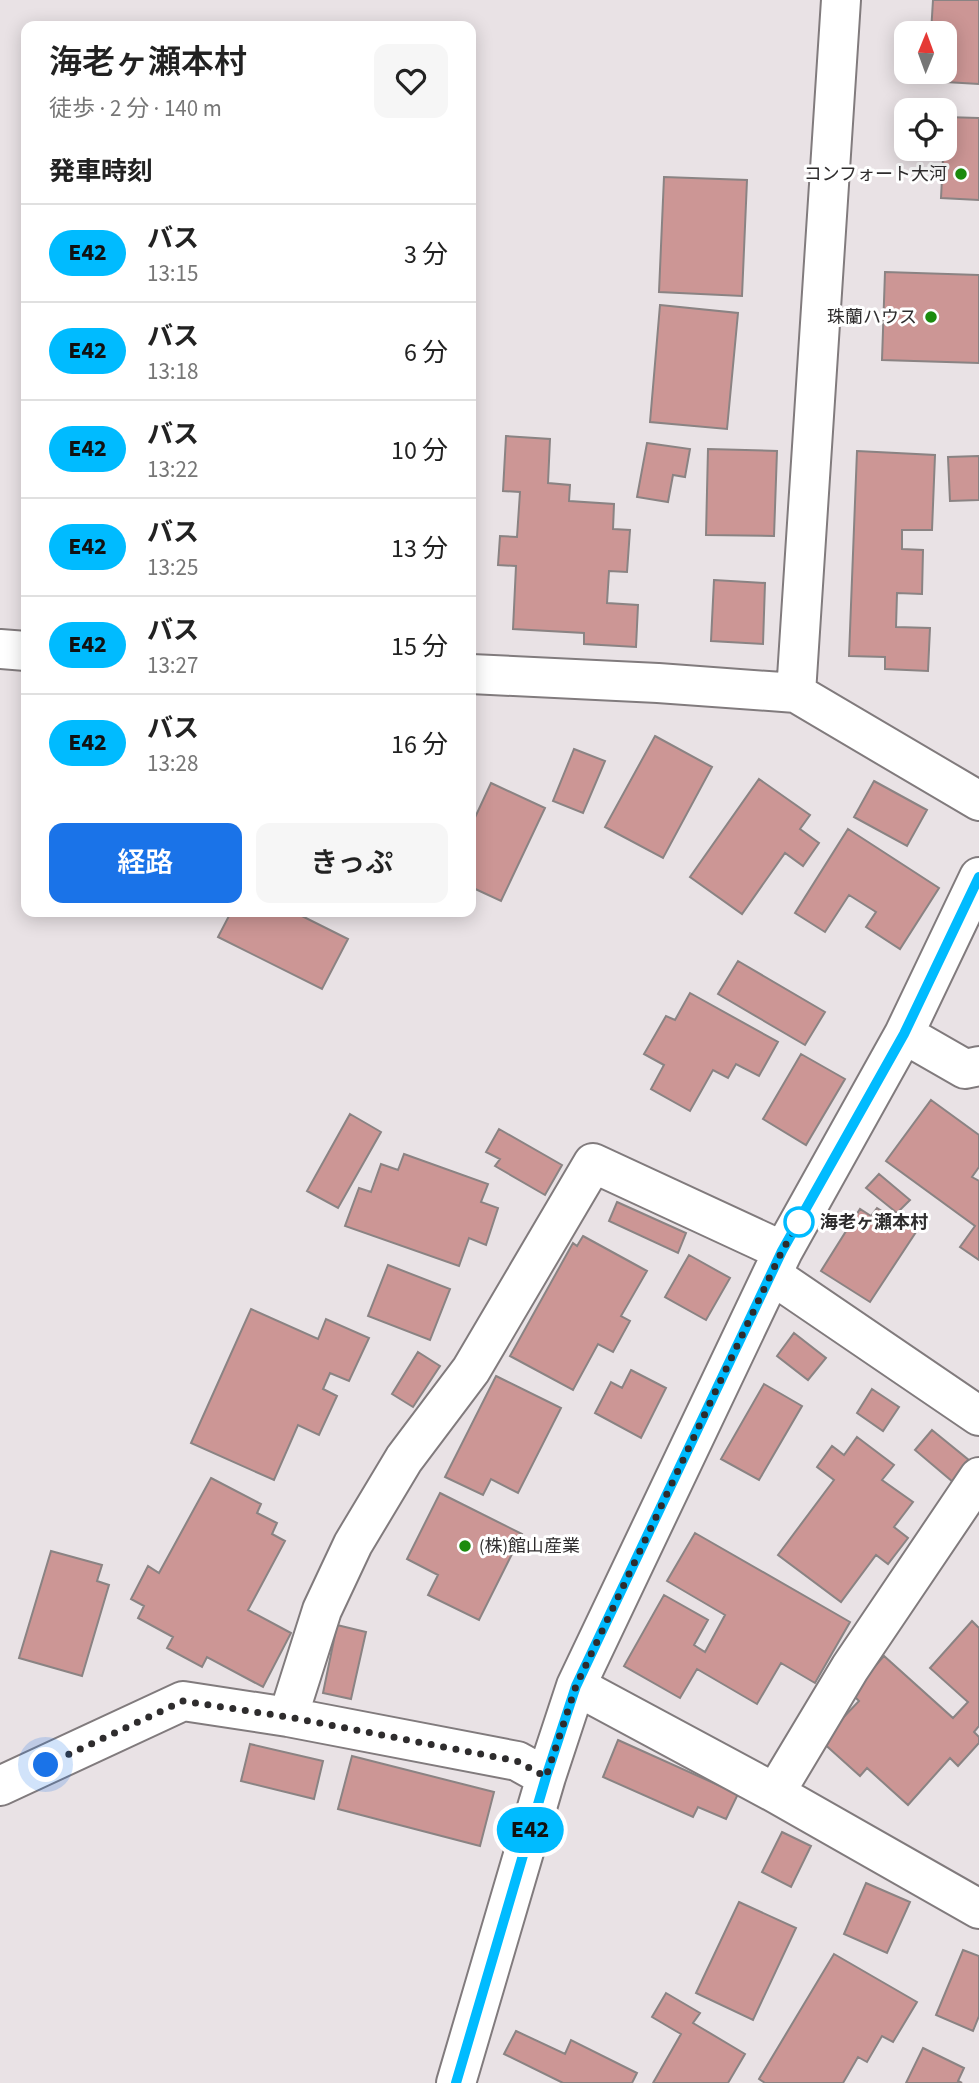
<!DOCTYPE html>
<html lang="ja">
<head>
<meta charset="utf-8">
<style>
  :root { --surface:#fff; --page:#f6f6f6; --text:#222; --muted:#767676; --line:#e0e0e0; --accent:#1a73e8 }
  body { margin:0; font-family:"Source Sans 3","Noto Sans JP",sans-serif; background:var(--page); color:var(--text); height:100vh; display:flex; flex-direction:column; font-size:26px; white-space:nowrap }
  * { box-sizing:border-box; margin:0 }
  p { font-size:23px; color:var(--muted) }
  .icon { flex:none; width:38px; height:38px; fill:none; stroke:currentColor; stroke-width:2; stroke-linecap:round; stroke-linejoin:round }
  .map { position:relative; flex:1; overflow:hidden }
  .details { position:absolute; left:21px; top:21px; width:455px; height:896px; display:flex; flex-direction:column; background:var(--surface); border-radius:14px; box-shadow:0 4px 18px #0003 }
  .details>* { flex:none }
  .badge { padding:0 14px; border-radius:23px; font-size:24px; line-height:46px }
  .needle { width:46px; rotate:1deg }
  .controls { position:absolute; left:894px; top:21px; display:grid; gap:14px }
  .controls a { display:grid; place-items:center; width:63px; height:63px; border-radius:14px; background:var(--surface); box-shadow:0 4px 18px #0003; font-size:35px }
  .you { position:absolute; width:35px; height:35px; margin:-18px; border:5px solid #fff; border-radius:50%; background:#1a73e8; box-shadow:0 0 0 10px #1a73e833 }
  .map>.badge { position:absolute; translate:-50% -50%; box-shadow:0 0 0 4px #fff }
  h2 { padding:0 28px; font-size:26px; line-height:63px }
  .round { display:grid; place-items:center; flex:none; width:74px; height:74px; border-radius:14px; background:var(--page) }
  .headline { display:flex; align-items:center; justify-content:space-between; height:119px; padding:0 28px }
  h1 { font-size:33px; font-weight:600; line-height:52px }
  .action { display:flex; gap:14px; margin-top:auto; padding:14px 28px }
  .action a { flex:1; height:80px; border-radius:14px; background:var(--accent); color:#fff; font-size:28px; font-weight:600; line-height:80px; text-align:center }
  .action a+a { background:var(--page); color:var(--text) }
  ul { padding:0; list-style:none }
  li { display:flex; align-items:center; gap:21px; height:98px; padding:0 28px; border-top:2px solid var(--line) }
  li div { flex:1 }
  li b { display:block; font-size:26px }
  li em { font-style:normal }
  li .badge { min-width:77px; font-weight:700; text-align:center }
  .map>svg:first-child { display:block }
</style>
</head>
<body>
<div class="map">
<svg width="979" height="2083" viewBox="0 0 979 2083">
  <rect width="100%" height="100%" fill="#e9e2e5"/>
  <path fill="#cc9695" stroke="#8a8383" stroke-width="2" d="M933 0H979V84L929 81V72H945V33H931Z
    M945 117 979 118V200L941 198Z
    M664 177 747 180 742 296 659 292Z
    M885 272 979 275V363L882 360Z
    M660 305 738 313 727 429 650 422Z
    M506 436 550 439 548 483 570 485 569 501 614 504 613 529 630 530 627 572 609 571 607 603 638 605 636 647 584 644V633L513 629 516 566 498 565 500 536 517 537 520 492 503 491Z
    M647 443 690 449 685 477 673 475 668 502 637 497Z
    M708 449 777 451 774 536 706 535Z
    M857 451 935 455 932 530H902V549L923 550 922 594 897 593 896 627 930 628 928 671 885 669V657L849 656Z
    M979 456V500L950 501 948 457Z
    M714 580 765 583 763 644 711 641Z
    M655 736 712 767 663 858 605 827Z
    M574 749 605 761 583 813 553 801Z
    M759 779 810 815 800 829 819 843 803 866 785 853 742 914 690 877Z
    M874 781 927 810 907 846 854 817Z
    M491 783 545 808 501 901 471 887V826Z
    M848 829 939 888 900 949 866 927 876 912 849 895 825 932 795 913Z
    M231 912H294L348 939 322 989 218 937Z
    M738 961 825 1012 805 1045 718 994Z
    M690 993 778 1042 759 1076 736 1064 728 1078 713 1070 690 1111 651 1089 664 1065 644 1054 666 1016 675 1020Z
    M801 1054 845 1079 806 1145 763 1119Z
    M931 1100 979 1135V1167L972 1177 979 1181V1260L960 1247 975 1226 886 1161Z
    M350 1114 381 1132 338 1208 307 1191Z
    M499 1129 562 1165 545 1195 495 1166 500 1159 486 1152Z
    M404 1154 488 1184 481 1202 498 1208 486 1245 469 1238 459 1266 345 1226 359 1188 371 1192 381 1164 398 1170Z
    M879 1174 910 1200 897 1213 866 1188Z
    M617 1202 686 1233 678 1253 609 1221Z
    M877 1208 916 1232 870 1302 821 1271 860 1209 871 1216Z
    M583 1236 647 1271 621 1316 630 1321 613 1352 598 1344 573 1390 510 1356 573 1243 577 1246Z
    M689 1255 730 1278 706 1320 665 1297Z
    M388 1265 450 1289 430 1340 368 1316Z
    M251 1309 318 1339 326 1319 369 1338 349 1381 330 1373 323 1389 337 1396 319 1435 298 1425 274 1480 191 1443Z
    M794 1333 826 1358 808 1380 777 1356Z
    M418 1352 440 1366 413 1407 392 1394Z
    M631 1370 666 1388 641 1438 595 1413 611 1382 622 1388Z
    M496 1376 561 1408 518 1493 491 1479 483 1495 445 1477Z
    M764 1384 802 1406 759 1480 721 1459Z
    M872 1389 899 1407 883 1431 857 1413Z
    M932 1430 970 1461 953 1482 915 1450Z
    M857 1437 894 1465 882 1480 913 1502 894 1527 908 1538 888 1564 876 1555 841 1602 778 1555 834 1480 817 1467 832 1446 844 1455Z
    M211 1478 261 1504 257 1513 277 1523 272 1534 285 1541 248 1610 291 1633 263 1687 207 1657 202 1667 167 1648 173 1637 138 1618 144 1606 131 1599 148 1566 159 1573Z
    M440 1493 522 1534 479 1620 428 1595 438 1575 407 1559Z
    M695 1533 850 1622 815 1683 781 1663 757 1704 697 1669 680 1698 624 1666 664 1595 708 1620 694 1645 705 1652 725 1615 667 1581Z
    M51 1551 102 1565 97 1581 109 1585 82 1676 19 1658Z
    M972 1621 979 1628V1726L974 1732 979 1737V1743L958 1766 950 1758 908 1805 867 1768 860 1776 821 1741 859 1701 851 1693 884 1656 953 1718 968 1702 930 1668Z
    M337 1625 366 1632 351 1699 323 1693Z
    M618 1740 738 1794 726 1819 698 1807 693 1817 603 1777Z
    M250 1744 323 1761 314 1799 241 1781Z
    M352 1756 494 1792 480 1846 338 1809Z
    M782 1832 811 1846 791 1887 762 1872Z
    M866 1883 910 1902 887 1953 844 1934Z
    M739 1902 796 1928 753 2020 696 1993Z
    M963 1950 979 1956V2016L973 2031 936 2015Z
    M834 1954 917 2002 893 2042 882 2036 867 2062 858 2057 843 2083H765L759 2079Z
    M666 1993 700 2013 693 2023 745 2054 728 2083H653L681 2034 652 2017Z
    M516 2031 565 2054 571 2040 637 2073 632 2083H563L504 2054Z
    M923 2048 964 2068 958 2081 962 2083H906Z"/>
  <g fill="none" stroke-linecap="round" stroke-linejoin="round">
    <g stroke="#817b7d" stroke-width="42">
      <path id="minor" d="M0 649 26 651
        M471 674 658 683 796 693 979 801
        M796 693 841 0
        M904 1034 965 1069 979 1066
        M772 1275 979 1416
        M576 1686 775 1793 979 1909
        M288 1717 322 1610 353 1544 404 1459 471 1370 593 1163 783 1251
        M0 1786 183 1701 288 1717 517 1761 546 1777
        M775 1793 850 1668 979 1477
        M456 2083 546 1777 576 1686 783 1251 904 1034 979 877"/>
    </g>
    <use href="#minor" stroke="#fff" stroke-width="38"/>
  </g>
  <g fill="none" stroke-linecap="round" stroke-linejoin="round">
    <g stroke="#fff" stroke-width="16">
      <path id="line" d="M456 2083 546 1777 576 1686 782 1251 904 1034 979 877"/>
    </g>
    <use href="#line" stroke="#0bf" stroke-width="10"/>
    <path stroke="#2e2c2d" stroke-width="7" stroke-dasharray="0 12.6" d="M46 1765 183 1701 288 1717 517 1761 546 1777 576 1686 782 1251 799 1222"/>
  </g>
  <g fill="#1c8b0d" stroke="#fff" stroke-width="2.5">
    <circle cx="961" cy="174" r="7"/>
    <circle cx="931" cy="317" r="7"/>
    <circle cx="465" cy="1546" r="7"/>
  </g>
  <circle fill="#fff" stroke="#0bf" stroke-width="3.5" cx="799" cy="1222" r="14"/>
  <g text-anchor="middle" stroke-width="6" stroke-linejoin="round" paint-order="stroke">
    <g font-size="18" fill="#2e2c2d" stroke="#fff" text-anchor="end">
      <text x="947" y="180">コンフォート大河</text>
      <text x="917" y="323">珠蘭ハウス</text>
      <text x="479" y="1552" text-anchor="start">(株)館山産業</text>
    </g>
    <g font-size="18" font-weight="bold" fill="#2e2c2d" stroke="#fff" text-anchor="start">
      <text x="820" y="1228">海老ヶ瀬本村</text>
    </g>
  </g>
</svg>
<div class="controls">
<a><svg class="needle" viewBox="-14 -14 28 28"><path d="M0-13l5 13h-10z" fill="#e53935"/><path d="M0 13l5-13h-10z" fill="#767676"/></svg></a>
<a><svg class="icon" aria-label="locate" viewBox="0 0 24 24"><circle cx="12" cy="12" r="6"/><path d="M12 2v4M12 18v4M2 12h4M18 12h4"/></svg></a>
</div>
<div class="you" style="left:46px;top:1765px"></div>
<b class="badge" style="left:530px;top:1830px;background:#0bf;color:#111">E42</b>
<section class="details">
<div class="headline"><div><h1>海老ヶ瀬本村</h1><p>徒歩 · 2 分 · 140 m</p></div><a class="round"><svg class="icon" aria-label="heart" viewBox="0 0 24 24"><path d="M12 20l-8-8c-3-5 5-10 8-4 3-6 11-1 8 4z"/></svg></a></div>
<h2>発車時刻</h2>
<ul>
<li><span class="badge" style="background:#0bf;color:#111">E42</span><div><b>バス</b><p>13:15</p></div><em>3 分</em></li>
<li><span class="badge" style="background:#0bf;color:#111">E42</span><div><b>バス</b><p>13:18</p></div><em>6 分</em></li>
<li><span class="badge" style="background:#0bf;color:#111">E42</span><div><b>バス</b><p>13:22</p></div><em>10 分</em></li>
<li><span class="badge" style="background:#0bf;color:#111">E42</span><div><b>バス</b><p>13:25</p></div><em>13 分</em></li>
<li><span class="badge" style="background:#0bf;color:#111">E42</span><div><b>バス</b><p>13:27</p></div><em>15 分</em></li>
<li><span class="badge" style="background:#0bf;color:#111">E42</span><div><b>バス</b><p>13:28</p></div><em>16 分</em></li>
</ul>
<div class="action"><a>経路</a><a>きっぷ</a></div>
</section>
</div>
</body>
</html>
